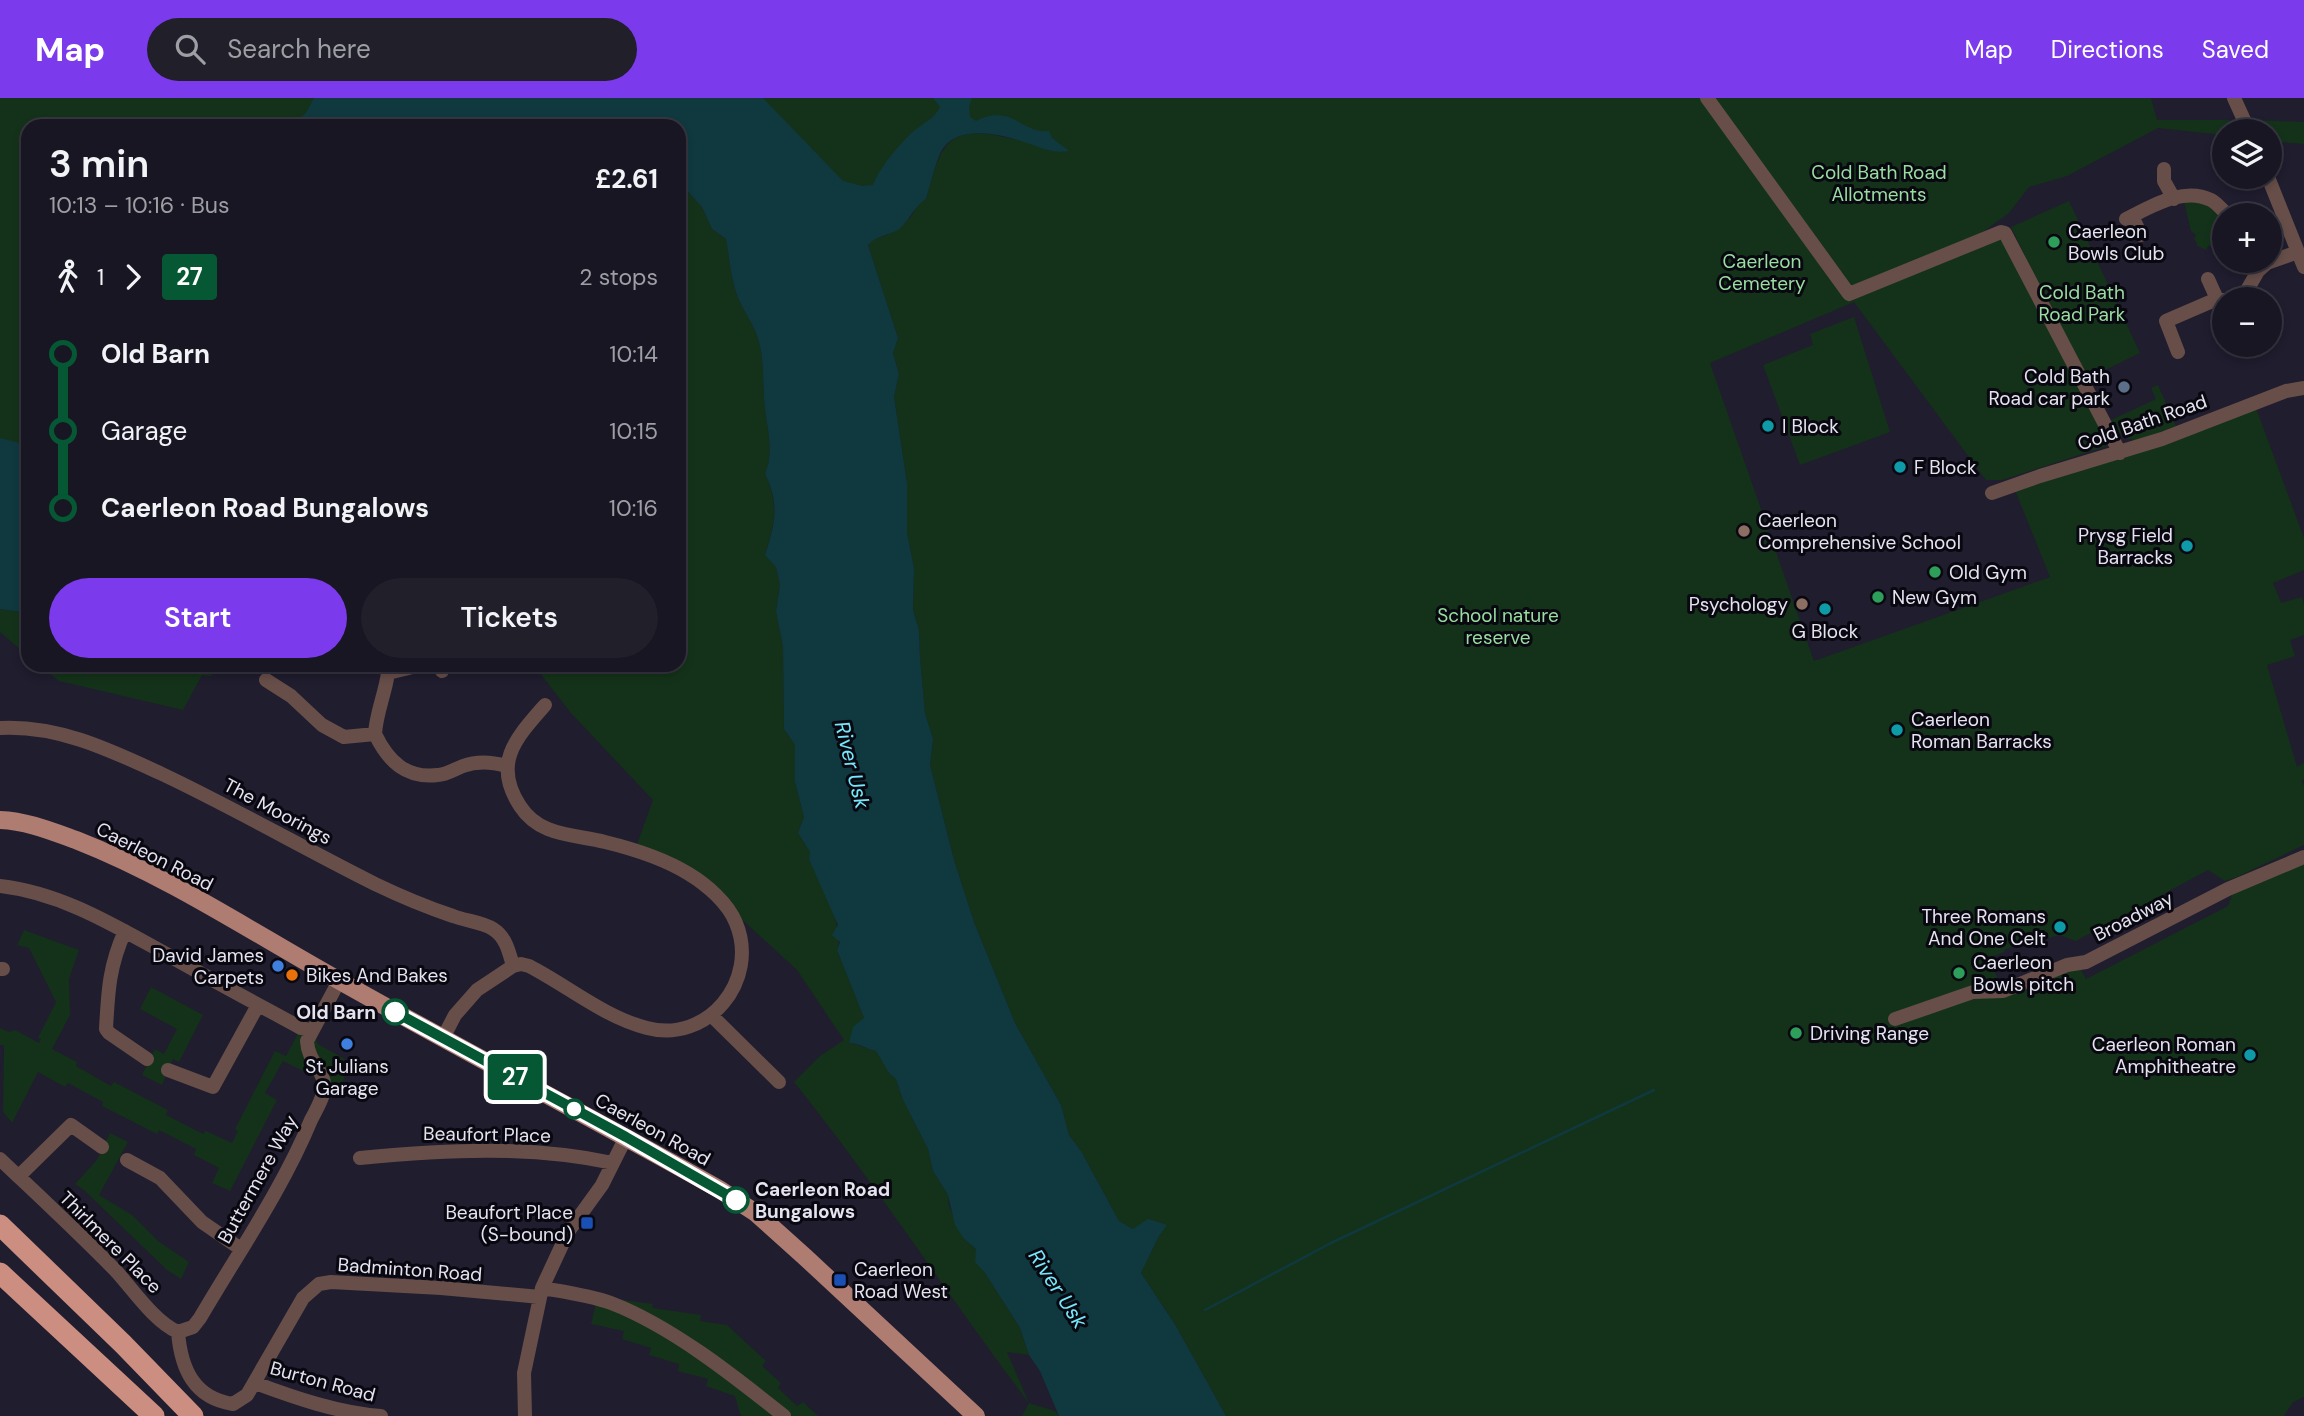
<!DOCTYPE html>
<html lang="en">
<head>
<meta charset="utf-8">
<style>
  :root { --surface:#171622; --page:#201f2a; --text:#f1f3f6; --muted:#9e9fa5; --line:#363540; --accent:#7c3aed }
  body { margin:0; font-family:"DM Sans",sans-serif; background:var(--page); color:var(--text); height:100vh; display:flex; flex-direction:column; font-size:26px; white-space:nowrap }
  * { box-sizing:border-box; margin:0 }
  p { font-size:23px; color:var(--muted) }
  .icon { flex:none; width:38px; height:38px; fill:none; stroke:currentColor; stroke-width:2; stroke-linecap:round; stroke-linejoin:round }
  .map { position:relative; flex:1; overflow:hidden }
  .side { position:absolute; left:21px; top:21px; width:665px; height:553px; display:flex; flex-direction:column; background:var(--surface); border-radius:21px; box-shadow:0 4px 10px #0003,0 0 0 2px var(--line) }
  .side>* { flex:none }
  .badge { padding:0 14px; border-radius:5px; font-size:24px; line-height:46px }
  .fabs { position:absolute; left:2212px; top:21px; display:grid; gap:14px }
  .fabs a { display:grid; place-items:center; width:70px; height:70px; border-radius:50%; background:var(--surface); box-shadow:0 4px 10px #0003,0 0 0 2px var(--line); font-size:35px }
  .map>.badge { position:absolute; translate:-50% -50%; box-shadow:0 0 0 4px #fff }
  .legs { display:flex; align-items:center; gap:10px; height:77px; padding:0 28px; font-size:23px }
  .legs p { margin-inline-start:auto }
  .headline { display:flex; align-items:center; justify-content:space-between; height:119px; padding:0 28px }
  h1 { font-size:38px; font-weight:600; line-height:52px }
  .primary-button { display:flex; gap:14px; margin-top:auto; padding:14px 28px }
  .primary-button a { flex:1; height:80px; border-radius:42px; background:var(--accent); color:#fff; font-size:28px; font-weight:600; line-height:80px; text-align:center }
  .primary-button a+a { background:var(--page); color:var(--text) }
  ul { padding:0 28px; list-style:none }
  li { display:flex; align-items:center; gap:24px; height:77px; font-size:26px }
  li i { display:grid; place-items:center; width:10px; height:100%; margin:0 9px; background:currentColor }
  li i::after { content:''; width:18px; height:18px; margin:-9px; border:5px solid; border-radius:50%; background:var(--surface) }
  li p { margin-inline-start:auto }
  li:first-child i { background:linear-gradient(#0000 50%,currentColor 0) }
  li:last-child i { background:linear-gradient(currentColor 50%,#0000 0) }
  header { display:flex; align-items:center; gap:42px; box-sizing:border-box; height:98px; padding:0 35px; background:var(--accent); color:#fff }
  header strong { font-size:33px }
  nav { display:flex; gap:38px; margin-inline-start:auto; font-size:24px }
  .search { width:490px; height:63px; background:var(--page); display:flex; align-items:center; gap:18px; box-sizing:border-box; padding:0 24px; border-radius:38px; color:var(--muted); font-size:26px }
  .map>svg:first-child { display:block }
</style>
</head>
<body>
<header>
<strong>Map</strong>
<div class="search"><svg class="icon" aria-label="search" viewBox="0 0 24 24"><circle cx="10" cy="10" r="6"/><path d="M15 15l6 6"/></svg>Search here</div>
<nav><a>Map</a><a>Directions</a><a>Saved</a></nav>
</header>
<div class="map">
<svg width="2304" height="1318" viewBox="0 0 2304 1318">
  <rect width="100%" height="100%" fill="#1f1d2e"/>
  <path fill="#143219" d="M0 0H361L334 28H28V392L0 386Z
    M731 0H2151L2157 22H2230L2236 33H2224V37L2158 30 2067 78 2029 89 2009 115 1980 136 2000 142 2007 148 2109 347 2104 349 2002 382H1986L1854 204 1710 265 1814 563 2050 479 2015 392 2256 310 2304 440V472L2273 485 2281 505 2302 499 2304 507V537L2290 542 2295 558 2267 567 2297 669 2304 665V681L2302 683 2304 688V747L2239 778 2225 783 2208 772 2076 843 2059 837 2049 840 2044 832 2038 834 2039 838 2004 852V854L1989 860 2005 898 2078 866 2086 881 2228 808 2232 797 2237 794 2304 766V1299L2293 1304 2284 1318H1226L1176 1228 1141 1175 1159 1138 1133 1131 1119 1123 1081 1053 1069 1037 1061 1007 1015 925 974 824 954 762 930 667 933 641 925 615 920 560 919 532 913 512 914 470 907 435V385L894 299 899 276 893 255 898 240 868 147 873 141 887 137 910 120 919 105 926 101C939 58 941 28 995 37 1009 40 1019 44 1033 40L958 30 877 118Z
    M2252 22 2304 24V46L2270 43V33H2258Z
    M679 84 702 109 712 131 726 141C729 158 731 179 736 194 742 213 756 227 760 248 765 271 762 295 766 318 769 339 773 356 765 376 779 406 775 426 765 456L776 469 780 487 776 513 783 548 784 631 795 647V684L804 719 798 735 810 754 809 761C821 782 845 830 837 852L864 920 849 945C859 946 866 951 876 953L889 975 896 981 903 1002 928 1051 933 1073 948 1097 949 1108 964 1141 976 1151V1164L985 1175 1020 1230 1029 1257 1007 1254 1029 1305 1055 1313 1059 1318H1022L1029 1305C949 1200 877 1087 794 984L820 958 844 942 797 872 722 803 635 752 653 702 570 614 534 567H679Z
    M2069 103 2140 255 2091 279 2085 280 2011 129Z
    M2184 103H2202L2224 120V153L2209 147 2206 152 2196 147 2197 145 2194 141 2196 137 2191 133Z
    M1854 219 1890 334 1800 367 1763 267 1813 247 1810 236Z
    M2158 287 2176 328 2139 342C2125 343 2117 334 2111 322L2156 301 2151 290Z
    M0 511 28 515V558L0 534Z
    M39 567H213L212 578 202 577 183 612 59 583Z
    M24 832 79 852 69 881 70 917 52 951 77 964 76 968 111 988 114 984 168 1012 166 1017 203 1036 206 1033 232 1045 238 1033 235 1031 275 953 286 958 301 930 311 932 318 946 350 964 338 997 324 989 311 977 283 963 265 995 277 1002 230 1093 212 1085 219 1070 194 1057 196 1051 159 1032 157 1036 102 1008 103 1004 68 985 65 989 38 974 12 1025 3 1014 4 947H0V930L9 934 15 932 39 945 41 941 38 940 56 904 29 850 17 847Z
    M151 889 203 917 179 964 173 961 162 987 142 977 155 951 164 956 177 931 140 911Z
    M110 1035 128 1044 99 1097 132 1117 158 1143 189 1164 181 1181 167 1172 85 1093 75 1086 97 1062Z
    M597 1201 611 1205 622 1202 653 1206 652 1210 701 1217 700 1223 727 1227 766 1263 762 1268 781 1285 778 1290 797 1308 803 1304 818 1318H742L740 1316 735 1298 706 1288 708 1281 678 1273 679 1266 649 1257 651 1250 622 1241 624 1233 591 1226Z"/>
  <path fill="#0f393f" d="M314 0H763L843 83 862 88 873 87C880 69 900 45 915 32 925 24 934 21 940 9L933 0H972L969 9 970 19 976 23C1013 5 1021 36 1049 33L1052 40 1069 53C1054 56 1042 50 1027 45 1004 37 962 26 944 49 937 57 930 89 926 101 914 108 910 122 899 131 889 138 876 137 868 147L898 240 893 255 899 276 894 299 907 385V435L914 470 913 512 919 532 920 560 925 615 933 641 930 667 954 762 974 824 1015 925 1061 1007 1069 1037 1081 1053 1119 1123 1133 1131 1148 1121 1167 1127 1159 1138 1141 1175 1176 1228 1226 1318H1059L1040 1273 1029 1257 1020 1230 985 1175 975 1164 976 1151 964 1141 955 1127 948 1097 933 1073 928 1051 903 1002 896 981 889 975 876 953C866 951 859 945 849 945L853 929 864 920 837 852 840 844 832 837 838 827 809 761 810 754 798 735 804 719 795 684V647L784 631 783 548 776 513 780 487 776 469 765 457C775 426 780 406 765 376 773 356 769 339 766 318 762 295 765 271 760 248 756 227 742 213 736 194 731 179 729 158 726 141L712 131 702 109 679 84V28H290L306 15Z
    M0 340 28 347V515L0 511Z"/>
  <g fill="none" stroke-linecap="round" stroke-linejoin="round">
    <path stroke="#0f393f" stroke-width="2.5" d="M1205 1212 1331 1145 1654 992"/>
    <path stroke="#674e49" stroke-width="14" d="M1707 0 1849 196 2001 134 2005 135 2120 355
      M2234 0 2249 33
      M2164 71V83L2174 101
      M2268 79 2304 169
      M2132 118 2141 137
      M2126 121C2151 109 2183 88 2211 102 2217 105 2222 112 2228 117
      M2248 163 2258 173 2267 165 2298 154
      M2208 181 2217 201
      M2236 201 2246 194 2258 173
      M2178 254 2166 223 2217 201 2224 202
      M1992 395 2040 378 2162 341 2286 293 2304 290
      M439 567 442 573
      M266 582 291 598 322 627 344 639 375 636C388 663 406 681 438 677 446 677 455 671 463 668 477 663 492 664 506 668
      M0 630C59 627 110 652 162 676 234 710 303 750 375 786 400 798 426 809 453 818 466 823 482 824 493 831 506 839 509 854 513 868
      M375 636C376 616 385 596 388 575L421 567
      M0 788C62 795 115 828 168 857 212 882 257 906 301 930L311 932
      M125 833C109 868 108 894 106 931L109 935 147 961
      M0 871H3
      M712 918 779 984
      M1895 921 1973 894 2003 893 2067 867 2086 864 2228 791 2304 759
      M443 940 455 917 477 892 513 868 521 866 529 868C568 888 604 919 647 930 707 946 760 883 736 825 728 805 707 787 689 776 663 760 634 751 605 744 574 736 540 739 520 708 492 665 516 640 545 607
      M168 972 213 989 258 907
      M360 1060C444 1052 529 1047 613 1065
      M0 1061C39 1098 79 1135 117 1174 134 1193 155 1224 178 1234
      M127 1062 160 1080 202 1124 241 1151
      M19 1078 71 1027 102 1049
      M542 1190C565 1194 589 1197 611 1205 671 1228 734 1278 784 1318
      M178 1234C181 1271 194 1300 233 1306L247 1297 303 1200 319 1186 331 1184 441 1190 540 1199
      M178 1234 193 1229 200 1220C238 1155 282 1092 311 1022 316 1012 325 998 324 987 324 972 308 964 307 943L339 883
      M255 1285C295 1300 339 1315 381 1318
      M525 1318 524 1275 542 1190 568 1134 602 1087 626 1039"/>
    <path stroke="#af7c71" stroke-width="18" d="M0 722C27 723 51 733 76 742 168 778 252 834 338 882 464 953 592 1020 719 1091L756 1115 805 1159 976 1318"/>
    <path stroke="#cb8e80" stroke-width="21" d="M0 1127 123 1246 193 1318
      M0 1175 154 1318"/>
  </g>
  <g fill="none" stroke-linecap="round" stroke-linejoin="round">
    <g stroke="#fff" stroke-width="16">
      <path id="line-1" d="M395 914 626 1039 736 1102"/>
    </g>
    <use href="#line-1" stroke="#065834" stroke-width="10"/>
  </g>
  <g fill="#2e9e5b" stroke="#090810" stroke-width="2.5">
    <circle cx="2054" cy="144" r="7"/>
    <circle cx="1935" cy="474" r="7"/>
    <circle cx="1878" cy="499" r="7"/>
    <circle cx="1959" cy="875" r="7"/>
    <circle cx="1796" cy="935" r="7"/>
  </g>
  <circle fill="#5c6f8a" stroke="#090810" stroke-width="2.5" cx="2124" cy="289" r="7"/>
  <g fill="#0f9aa8" stroke="#090810" stroke-width="2.5">
    <circle cx="1768" cy="328" r="7"/>
    <circle cx="1900" cy="369" r="7"/>
    <circle cx="2187" cy="448" r="7"/>
    <circle cx="1825" cy="511" r="7"/>
    <circle cx="1897" cy="632" r="7"/>
    <circle cx="2060" cy="829" r="7"/>
    <circle cx="2250" cy="957" r="7"/>
  </g>
  <g fill="#8d6e63" stroke="#090810" stroke-width="2.5">
    <circle cx="1744" cy="433" r="7"/>
    <circle cx="1802" cy="506" r="7"/>
  </g>
  <g fill="#3f7fe0" stroke="#090810" stroke-width="2.5">
    <circle cx="278" cy="868" r="7"/>
    <circle cx="347" cy="946" r="7"/>
  </g>
  <circle fill="#e8710a" stroke="#090810" stroke-width="2.5" cx="292" cy="877" r="7"/>
  <g fill="#fff" stroke="#065834" stroke-width="3.5">
    <circle cx="395" cy="914" r="12"/>
    <circle cx="574" cy="1011" r="9"/>
    <circle cx="736" cy="1102" r="12"/>
  </g>
  <g fill="#1a4fb4" stroke="#090810" stroke-width="2.5">
    <rect x="580" y="1118" width="14" height="14" rx="3.5"/>
    <rect x="833" y="1175" width="14" height="14" rx="3.5"/>
  </g>
  <g text-anchor="middle" stroke-width="6" stroke-linejoin="round" paint-order="stroke">
    <g font-size="19" fill="#99dda1" stroke="#090810">
      <text x="1879" y="81">Cold Bath Road<tspan x="1879" dy="22">Allotments</tspan></text>
      <text x="1762" y="170">Caerleon<tspan x="1762" dy="22">Cemetery</tspan></text>
      <text x="2082" y="201">Cold Bath<tspan x="2082" dy="22">Road Park</tspan></text>
      <text x="1498" y="524">School nature<tspan x="1498" dy="22">reserve</tspan></text>
    </g>
    <g font-size="19" fill="#e4e3ef" stroke="#090810" text-anchor="start">
      <text x="2068" y="140">Caerleon<tspan x="2068" dy="22">Bowls Club</tspan></text>
      <text x="2110" y="285" text-anchor="end">Cold Bath<tspan x="2110" dy="22">Road car park</tspan></text>
      <text x="1782" y="335">I Block</text>
      <text x="1914" y="376">F Block</text>
      <text x="1758" y="429">Caerleon<tspan x="1758" dy="22">Comprehensive School</tspan></text>
      <text x="2173" y="444" text-anchor="end">Prysg Field<tspan x="2173" dy="22">Barracks</tspan></text>
      <text x="1949" y="481">Old Gym</text>
      <text x="1892" y="506">New Gym</text>
      <text x="1788" y="513" text-anchor="end">Psychology</text>
      <text x="1825" y="540" text-anchor="middle">G Block</text>
      <text x="1911" y="628">Caerleon<tspan x="1911" dy="22">Roman Barracks</tspan></text>
      <text x="2046" y="825" text-anchor="end">Three Romans<tspan x="2046" dy="22">And One Celt</tspan></text>
      <text x="264" y="864" text-anchor="end">David James<tspan x="264" dy="22">Carpets</tspan></text>
      <text x="1973" y="871">Caerleon<tspan x="1973" dy="22">Bowls pitch</tspan></text>
      <text x="306" y="884">Bikes And Bakes</text>
      <text x="1810" y="942">Driving Range</text>
      <text x="2236" y="953" text-anchor="end">Caerleon Roman<tspan x="2236" dy="22">Amphitheatre</tspan></text>
      <text x="347" y="975" text-anchor="middle">St Julians<tspan x="347" dy="22">Garage</tspan></text>
      <text x="573" y="1121" text-anchor="end">Beaufort Place<tspan x="573" dy="22">(S-bound)</tspan></text>
      <text x="854" y="1178">Caerleon<tspan x="854" dy="22">Road West</tspan></text>
    </g>
    <g font-size="19" fill="#e4e3ef" stroke="#090810">
      <text transform="translate(2142 324) rotate(-19)" y="7">Cold Bath Road</text>
      <text transform="translate(278 713) rotate(28)" y="7">The Moorings</text>
      <text transform="translate(155 758) rotate(27)" y="7">Caerleon Road</text>
      <text transform="translate(2133 818) rotate(-27)" y="7">Broadway</text>
      <text transform="translate(653 1031) rotate(29)" y="7">Caerleon Road</text>
      <text transform="translate(487 1036) rotate(1)" y="7">Beaufort Place</text>
      <text transform="translate(257 1081) rotate(-61)" y="7">Buttermere Way</text>
      <text transform="translate(111 1144) rotate(45)" y="7">Thirlmere Place</text>
      <text transform="translate(410 1171) rotate(4)" y="7">Badminton Road</text>
      <text transform="translate(323 1283) rotate(15)" y="7">Burton Road</text>
    </g>
    <g font-size="19" font-weight="bold" fill="#e4e3ef" stroke="#090810" text-anchor="end">
      <text x="376" y="921">Old Barn</text>
      <text x="755" y="1098" text-anchor="start">Caerleon Road<tspan x="755" dy="22">Bungalows</tspan></text>
    </g>
    <g font-size="21" font-style="italic" fill="#75e8fb" stroke="#090810">
      <text transform="translate(852 667) rotate(76)" y="7">River Usk</text>
      <text transform="translate(1058 1191) rotate(57)" y="7">River Usk</text>
    </g>
  </g>
</svg>
<div class="fabs">
<a><svg class="icon" aria-label="layers" viewBox="0 0 24 24"><path d="M12 4l9 5-9 5-9-5zM3 14l9 5 9-5"/></svg></a>
<a>+</a>
<a>−</a>
</div>
<b class="badge" style="left:515px;top:979px;background:#065834;color:#fff">27</b>
<section class="side">
<div class="headline"><div><h1>3 min</h1><p>10:13 – 10:16 · Bus</p></div><b>£2.61</b></div>
<div class="legs"><svg class="icon" aria-label="walk" viewBox="0 0 24 24"><circle cx="13" cy="4" r="2"/><path d="M13 8l-2 6 4 7M11 14l-3 7M7 12l3-4h3l4 4"/></svg>1<svg class="icon" aria-label="forward" viewBox="0 0 24 24"><path d="M9 5l7 7-7 7"/></svg><b class="badge" style="background:#065834;color:#fff">27</b><p>2 stops</p></div>
<ul>
<li><i style="color:#065834"></i><b>Old Barn</b><p>10:14</p></li>
<li><i style="color:#065834"></i><span>Garage</span><p>10:15</p></li>
<li><i style="color:#065834"></i><b>Caerleon Road Bungalows</b><p>10:16</p></li>
</ul>
<div class="primary-button"><a>Start</a><a>Tickets</a></div>
</section>
</div>
</body>
</html>
